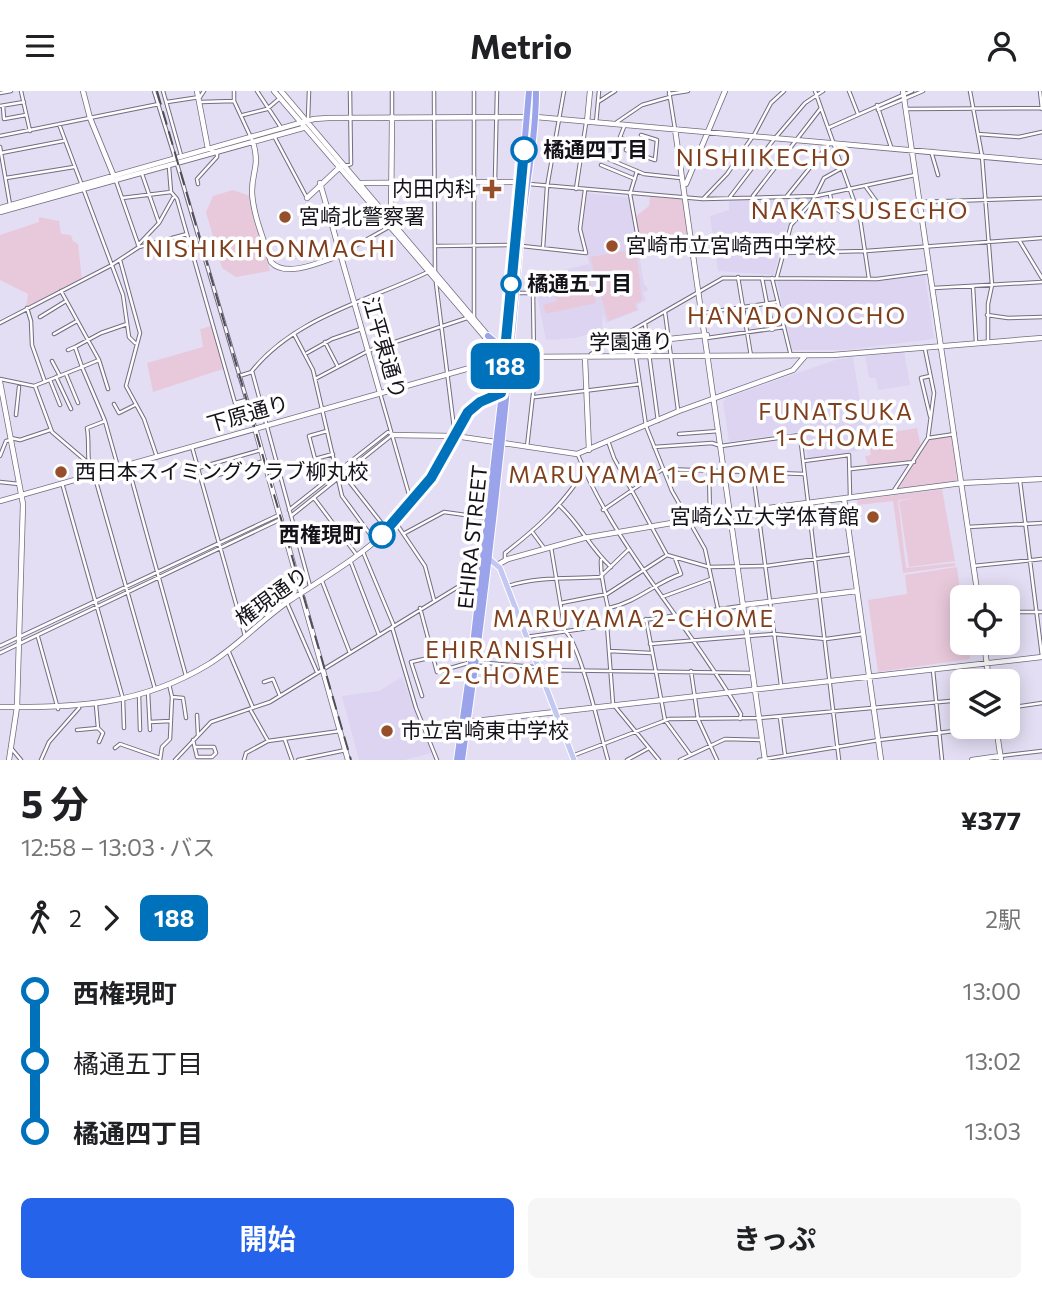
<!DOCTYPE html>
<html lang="ja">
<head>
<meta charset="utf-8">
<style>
  :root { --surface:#fff; --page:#f6f6f6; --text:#202124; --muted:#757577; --accent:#2563eb }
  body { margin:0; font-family:Commissioner,"Noto Sans JP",sans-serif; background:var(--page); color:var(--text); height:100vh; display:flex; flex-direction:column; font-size:26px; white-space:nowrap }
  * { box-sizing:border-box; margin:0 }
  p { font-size:23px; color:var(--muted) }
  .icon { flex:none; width:38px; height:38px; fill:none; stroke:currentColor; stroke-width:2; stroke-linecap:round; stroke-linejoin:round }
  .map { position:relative; height:669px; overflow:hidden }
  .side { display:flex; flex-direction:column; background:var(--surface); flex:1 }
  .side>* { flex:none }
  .badge { padding:0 14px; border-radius:10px; font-size:24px; line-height:46px }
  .tools { position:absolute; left:950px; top:494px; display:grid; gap:14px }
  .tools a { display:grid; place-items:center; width:70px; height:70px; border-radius:10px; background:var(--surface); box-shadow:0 4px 18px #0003; font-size:35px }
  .map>.badge { position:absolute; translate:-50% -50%; box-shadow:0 0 0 4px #fff }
  .legs { display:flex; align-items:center; gap:10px; height:77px; padding:0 21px; font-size:23px }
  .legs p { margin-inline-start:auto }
  .headline { display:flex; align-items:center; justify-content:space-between; height:119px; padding:0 21px }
  h1 { font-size:38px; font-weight:700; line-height:52px }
  .button { display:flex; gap:14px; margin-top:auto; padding:14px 21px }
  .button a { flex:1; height:80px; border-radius:10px; background:var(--accent); color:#fff; font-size:28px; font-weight:700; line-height:80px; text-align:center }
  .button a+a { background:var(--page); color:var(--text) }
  ul { padding:0 21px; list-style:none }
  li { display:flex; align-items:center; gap:24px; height:70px; font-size:26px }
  li i { display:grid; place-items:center; width:10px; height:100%; margin:0 9px; background:currentColor }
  li i::after { content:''; width:18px; height:18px; margin:-9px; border:5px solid; border-radius:50%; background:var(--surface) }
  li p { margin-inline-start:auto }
  li:first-child i { background:linear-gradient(#0000 50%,currentColor 0) }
  li:last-child i { background:linear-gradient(currentColor 50%,#0000 0) }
  header { display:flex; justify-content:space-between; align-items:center; height:91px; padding:0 21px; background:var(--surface); font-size:32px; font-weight:700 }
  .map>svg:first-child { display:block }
</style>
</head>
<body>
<header><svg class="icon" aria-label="menu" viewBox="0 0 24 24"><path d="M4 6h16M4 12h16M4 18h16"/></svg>Metrio<svg class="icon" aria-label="person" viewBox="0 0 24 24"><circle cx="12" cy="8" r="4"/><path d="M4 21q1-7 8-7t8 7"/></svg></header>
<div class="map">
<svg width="1042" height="669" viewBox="0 0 1042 669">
  <rect width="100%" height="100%" fill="#e4def4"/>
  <path fill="#ddd4f1" d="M586 102 630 107 644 193 649 199 643 202 646 209 637 214 639 219 606 232 603 222 602 239 575 247 546 249 535 194 552 189V182L588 173 590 178 582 138Z
    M750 107 812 108 793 126 784 141 774 184 718 180 710 125 729 119V108Z
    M925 184 934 248 844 259H792L777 190H878Z
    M904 261 910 294 878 299 876 287H869L865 265Z
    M853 266 867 355 862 359 808 368 804 340 729 351 723 311 726 307 835 269Z
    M402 586 431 662 405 669H359L342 605 379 600Z"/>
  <path fill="#e8c9db" d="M233 99 250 105 270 180 236 186 222 177 206 121 213 105Z
    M650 106 688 109 693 151 640 158 635 126 649 115Z
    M39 126 59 130 61 143 71 144 73 150 78 153 82 189 26 217 28 203 0 189V144L39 131Z
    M636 158 642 209 635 213 637 219 608 230 590 166Z
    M587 179 596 212 546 223 543 214 557 210 553 192 556 186Z
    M211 235 223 278 153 301 147 272 203 256 200 238Z
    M917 337 921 357 912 370 868 375 865 365 871 364 868 345Z
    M952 345 957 390 898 398 929 349Z
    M942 398 955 470 909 476 899 410 915 407 898 409 906 477 955 472V475L903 482 893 410 858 414 857 409Z
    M957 476 962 516V551H968L970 568 878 581 868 509 907 503 905 484Z"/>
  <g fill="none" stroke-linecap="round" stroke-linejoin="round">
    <g stroke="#736d81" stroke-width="4.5">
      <path id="street" d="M21 0 30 40
        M154 0 175 67
        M163 0 181 64
        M234 0V10L253 51
        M257 0 282 38
        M392 0V26
        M434 0 435 181
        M669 0 675 38
        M815 0 860 127 869 188
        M849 0 858 23
        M970 0 982 65 992 194 988 213V250
        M1040 0 1042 18
        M0 2 11 0
        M669 3 688 0
        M167 11 200 6 204 0
        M201 11 234 10
        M598 11 615 0
        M877 14 891 56
        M0 15 24 11
        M3 15 4 28 26 24
        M906 18 1042 17
        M878 19 923 0
        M243 24 267 18 280 7
        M308 28 309 0
        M617 31 642 14 670 6
        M596 32 599 0
        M59 33 123 204 129 246 135 252
        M624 36 620 46 629 52 626 59 655 69 657 49 641 44
        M828 37 912 0
        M978 43 1019 46 1042 41
        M754 44 771 12 784 0
        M0 45 159 13
        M274 45 307 107
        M776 46 805 12 823 0
        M0 56 10 114
        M582 57 644 83 681 87
        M931 60 938 84
        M1 62 63 50
        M177 73 255 337
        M601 74 635 88
        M345 75 351 73 350 0
        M169 76 171 101 177 108 235 312 246 309
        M637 80 630 103 639 153
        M142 83 159 132
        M6 87 74 76
        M116 90 139 156
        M495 90 497 0
        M198 93 197 88 217 66V62L208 58
        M529 93 703 108 816 105 915 84
        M866 96 884 121
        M576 98 586 32
        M830 103 832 115 846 125
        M753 105 821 17
        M787 105 829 53
        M730 106 775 47
        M122 107 171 101
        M703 108 727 83 753 45
        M860 127 920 111 1042 107
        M1019 149 1042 187
        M138 154 159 132 173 107
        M435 155 515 154
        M522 155 586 162 580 138 585 99
        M543 157 547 96 564 0
        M782 162 866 160 1042 147
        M341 163 389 136
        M120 169 140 242 126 295 144 328 157 366
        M738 186 751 265
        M777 186 791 134 812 111 824 87 842 77
        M762 187 767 213
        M772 187 791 265
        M436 192 455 345
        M973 195 976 251
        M934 197 1042 191
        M61 200 99 269 108 298
        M516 202H533L534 267
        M27 217 31 230 32 254 45 291
        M665 221 678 319
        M703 222 778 211
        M987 224 1008 227 1042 226
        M40 226 66 210
        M474 227V0
        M0 232 110 175 139 156 187 143
        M645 233 658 330
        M54 243 77 230
        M294 243 313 279 342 405 375 450
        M707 247 784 236
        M325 251 338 276
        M925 258 934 302 928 347
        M68 259 75 256
        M307 262 332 248 361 238
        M591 263 723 187 877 188 930 181
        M636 267 646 335 672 400 705 458 718 518
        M52 270 60 285
        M66 283 78 312
        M239 285 252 281
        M930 285 921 287 930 325
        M56 286 71 318
        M0 288 34 295 82 276 75 256 101 242 127 233
        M315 288 368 260 467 227
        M50 289 60 314
        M35 295 52 341 86 370
        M380 302 412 414
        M535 306 640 293
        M114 313 119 322 135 314
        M16 324 19 296
        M105 330 118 376
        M327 340 309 345 315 368 333 363
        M679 343 719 340
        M455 345 474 316 501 302
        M11 347 20 349 50 339
        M608 350 614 367 667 464
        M192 356 245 545
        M527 356 537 268
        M654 356 712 352 721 355 800 344 839 669
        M578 364C617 459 690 534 741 623L740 628
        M0 365 6 350 11 349
        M804 370 849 364 850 405
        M128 375 186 585
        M198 377 261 359
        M851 378 914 371
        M709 380 710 426
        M91 382C86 367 90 353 87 337L105 330 82 276 99 269
        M753 382 781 594
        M94 383 155 598
        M344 384 387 439
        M201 389 264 370
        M1020 390 1042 565
        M0 391 19 393
        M62 392 123 608 124 637
        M893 401 928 347 955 343
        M314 407 356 463
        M560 415C580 433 590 457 611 476
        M289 419 388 341 392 343
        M603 419 663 378 804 383
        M291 425 392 344
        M396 432 425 475 434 509
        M968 436 1042 432
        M405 442 444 421 487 427
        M533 442 544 457
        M551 456 565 540C580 552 601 645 608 669
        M363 461 394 535
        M667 464 709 476 766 475 852 463
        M350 469 379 544
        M505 469V462C536 438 563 414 584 380
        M601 469C600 490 608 511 611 533
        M973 475 1042 468
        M322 490 350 562
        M310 495 252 280C295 226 368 210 428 181
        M508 495C539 485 569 488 600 486L629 458
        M662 506 711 488
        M287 512 317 581
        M561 512 607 503 667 464
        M420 517 437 581 471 571
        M609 517C637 511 655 492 681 483L675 467
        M1008 521H1042
        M646 528 665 629 690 663
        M607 534 613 613 659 669
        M392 536 416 617 437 669
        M38 546 58 618
        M526 546 741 515
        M650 553 774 543 826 548 863 543
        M0 555 279 424
        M228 559 253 617
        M609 560 651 562
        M0 562 281 428
        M477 571 534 576 539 579 752 582
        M933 579 942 669
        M691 580 698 628 717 669
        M264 591 273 588 280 605
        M148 601 150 639
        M139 604 140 639
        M422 605 411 571 433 566
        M172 606 183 607 186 627
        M96 614 98 637 103 642 99 651
        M1008 617 1042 612
        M251 620 268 650
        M197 624 198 644
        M780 626 785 664
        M150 631 171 630
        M77 639 98 637
        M193 649 197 666H212L216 662 214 656H196
        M285 649 292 669
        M11 657 21 669
        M115 657 120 653 160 667
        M572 665 669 628 758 627 962 609
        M1000 665 1042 660
        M41 669 49 651 79 617
        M160 669 162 656 170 648 172 606 169 593
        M175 669 211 631 270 611 479 483
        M244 669 246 662 268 650 340 640
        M298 669 346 659
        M627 669 649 657
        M680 669 725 648 762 649
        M759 669 879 649 996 635"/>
    </g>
    <g stroke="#736d81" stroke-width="6">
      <path id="secondary" d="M83 0 90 27 115 88
        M197 0 208 58
        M274 0 502 266 833 264 1042 247
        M281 0 490 247
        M903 0 978 506
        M587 31 590 0
        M675 38 765 669
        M253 51C260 76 252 79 252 101 253 124 264 149 271 171 286 188 323 170 341 164
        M320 92 380 302
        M361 92 519 91
        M686 93 725 0
        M307 107 341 75
        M0 117 314 28 328 27 536 26 1042 71
        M0 121 303 37
        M391 128 392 26
        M767 213 772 238
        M669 248 707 244
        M585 267 589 359
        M0 291 23 413 17 616 9 669
        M255 337 348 669
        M392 344 455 345 577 363 679 320 793 279 805 265
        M844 407 881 669
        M0 410 505 267
        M497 474 508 468 584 447 730 422 962 392 1042 388
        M743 514 857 500
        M984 551 989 590
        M0 616C76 617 142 614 209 573 238 555 261 529 289 510 325 486 364 464 395 432 421 407 437 376 455 345
        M467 631 1042 566
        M996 635 1001 669
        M972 669 1000 665"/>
    </g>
    <g stroke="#fff" stroke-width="7">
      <path id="primary" d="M488 467 500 477 574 669"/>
    </g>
    <g stroke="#fff" stroke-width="8">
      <path id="highway" d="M488 245 499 254 506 250
        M457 669 471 571 506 267 529 0
        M462 669C487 497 506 325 520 153 524 102 536 51 536 0"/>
    </g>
    <use href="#street" stroke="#fff" stroke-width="2.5"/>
    <use href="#secondary" stroke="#fff" stroke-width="4.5"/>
    <use href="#primary" stroke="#c3c8f2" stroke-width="5"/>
    <use href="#highway" stroke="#9ba4ea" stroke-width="6"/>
    <path stroke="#514d59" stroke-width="2" stroke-dasharray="14 7" stroke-linecap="butt" d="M157 0 351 669"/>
  </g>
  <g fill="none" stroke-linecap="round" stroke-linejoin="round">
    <g stroke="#fff" stroke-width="16">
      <path id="line-1" d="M382 444 431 387 468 321 480 311 501 302 524 59"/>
    </g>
    <use href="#line-1" stroke="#0072bc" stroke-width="10"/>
  </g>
  <g fill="#fff" stroke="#0072bc" stroke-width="3.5">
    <circle cx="524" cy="59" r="12"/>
    <circle cx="511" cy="193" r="9"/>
    <circle cx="382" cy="444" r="12"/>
  </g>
  <g fill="#964f2a" stroke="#fff" stroke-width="2.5">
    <path d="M488.5 87.5h7v7h7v7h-7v7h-7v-7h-7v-7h7z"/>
    <circle cx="285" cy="126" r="7"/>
    <circle cx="612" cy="155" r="7"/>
    <circle cx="61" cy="381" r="7"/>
    <circle cx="873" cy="426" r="7"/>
    <circle cx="387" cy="640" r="7"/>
  </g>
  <g text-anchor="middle" stroke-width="7" stroke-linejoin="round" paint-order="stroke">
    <g font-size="21" font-weight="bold" fill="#141119" stroke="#fff" text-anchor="start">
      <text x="543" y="66">橘通四丁目</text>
      <text x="527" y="200">橘通五丁目</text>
      <text x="363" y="451" text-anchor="end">西権現町</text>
    </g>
    <g font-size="21" fill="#141119" stroke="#fff" text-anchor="start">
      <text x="476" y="105" text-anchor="end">内田内科</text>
      <text x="299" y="133">宮崎北警察署</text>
      <text x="626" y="162">宮崎市立宮崎西中学校</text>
      <text x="75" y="388">西日本スイミングクラブ柳丸校</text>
      <text x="859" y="433" text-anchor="end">宮崎公立大学体育館</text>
      <text x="401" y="647">市立宮崎東中学校</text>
    </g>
    <g font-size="21" fill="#141119" stroke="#fff">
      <text transform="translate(631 251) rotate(-1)" y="7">学園通り</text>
      <text transform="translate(384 257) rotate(74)" y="7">江平東通り</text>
      <text transform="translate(248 323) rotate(-16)" y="7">下原通り</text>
      <text transform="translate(473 446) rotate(-84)" y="7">EHIRA STREET</text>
      <text transform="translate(272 506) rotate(-36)" y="7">権現通り</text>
    </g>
    <g font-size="23" letter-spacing="2" fill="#7f3f1d" stroke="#fff">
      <text x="836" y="329">FUNATSUKA<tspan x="836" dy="26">1-CHOME</tspan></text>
      <text x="648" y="392">MARUYAMA 1-CHOME</text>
      <text x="634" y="536">MARUYAMA 2-CHOME</text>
      <text x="500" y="567">EHIRANISHI<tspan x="500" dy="26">2-CHOME</tspan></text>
    </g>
    <g font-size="24" letter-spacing="2" fill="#7f3f1d" stroke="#fff">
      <text x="764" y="75">NISHIIKECHO</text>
      <text x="860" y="128">NAKATSUSECHO</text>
      <text x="271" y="166">NISHIKIHONMACHI</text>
      <text x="797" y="233">HANADONOCHO</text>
    </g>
  </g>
</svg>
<div class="tools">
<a><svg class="icon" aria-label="locate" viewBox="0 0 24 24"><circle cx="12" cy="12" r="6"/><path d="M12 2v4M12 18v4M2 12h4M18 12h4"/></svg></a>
<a><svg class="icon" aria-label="layers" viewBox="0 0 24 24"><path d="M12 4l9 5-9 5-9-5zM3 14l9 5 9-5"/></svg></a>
</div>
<b class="badge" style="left:505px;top:275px;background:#0072bc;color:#fff">188</b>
</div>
<section class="side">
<div class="headline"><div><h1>5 分</h1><p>12:58 – 13:03 · バス</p></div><b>¥377</b></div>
<div class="legs"><svg class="icon" aria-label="walk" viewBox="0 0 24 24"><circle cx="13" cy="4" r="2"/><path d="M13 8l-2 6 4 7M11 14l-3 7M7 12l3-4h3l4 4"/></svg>2<svg class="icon" aria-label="forward" viewBox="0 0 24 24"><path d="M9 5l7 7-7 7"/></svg><b class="badge" style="background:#0072bc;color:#fff">188</b><p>2駅</p></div>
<ul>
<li><i style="color:#0072bc"></i><b>西権現町</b><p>13:00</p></li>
<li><i style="color:#0072bc"></i><span>橘通五丁目</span><p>13:02</p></li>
<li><i style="color:#0072bc"></i><b>橘通四丁目</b><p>13:03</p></li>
</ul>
<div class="button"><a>開始</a><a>きっぷ</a></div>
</section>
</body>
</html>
